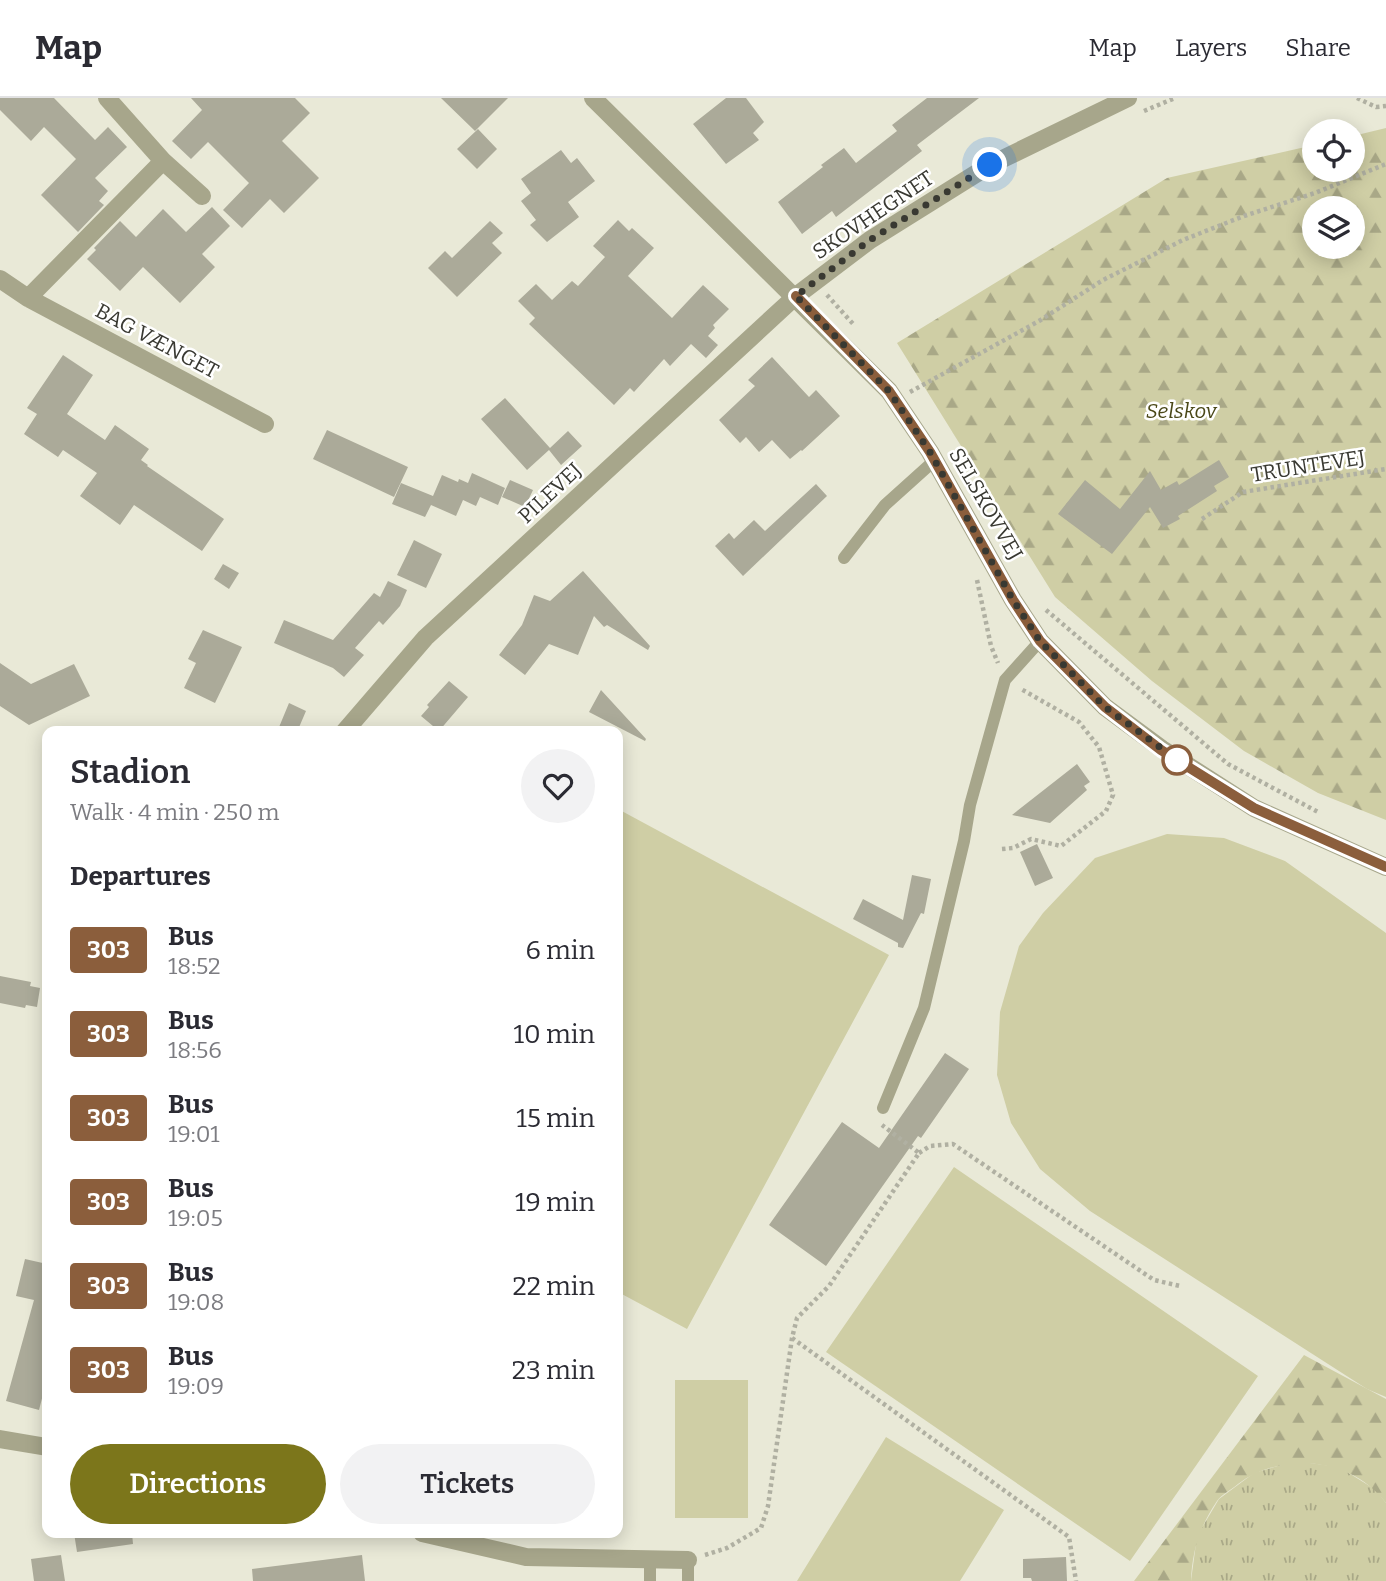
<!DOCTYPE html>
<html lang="en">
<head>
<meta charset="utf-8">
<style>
  :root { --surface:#fff; --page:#f2f2f3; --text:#2b2b33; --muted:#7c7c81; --line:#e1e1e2; --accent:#7c761b }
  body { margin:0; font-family:Bitter,serif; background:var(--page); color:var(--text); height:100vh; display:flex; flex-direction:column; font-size:26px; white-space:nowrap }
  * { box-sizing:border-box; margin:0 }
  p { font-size:23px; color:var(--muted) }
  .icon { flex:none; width:38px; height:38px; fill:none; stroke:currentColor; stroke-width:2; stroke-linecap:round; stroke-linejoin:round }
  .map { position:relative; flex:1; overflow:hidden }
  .drawer { position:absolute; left:42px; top:628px; width:581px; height:812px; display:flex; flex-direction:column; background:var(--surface); border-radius:14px; box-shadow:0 4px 18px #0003 }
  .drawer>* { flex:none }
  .badge { padding:0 14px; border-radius:5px; font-size:24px; line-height:46px }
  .buttons { position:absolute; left:1302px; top:21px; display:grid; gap:14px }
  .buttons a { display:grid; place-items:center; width:63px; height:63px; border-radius:50%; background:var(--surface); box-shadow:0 4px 18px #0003; font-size:35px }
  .you { position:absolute; width:35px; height:35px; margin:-18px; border:5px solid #fff; border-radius:50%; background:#1a73e8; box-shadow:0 0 0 10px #1a73e833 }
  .map>.badge { position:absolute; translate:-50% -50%; box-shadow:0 0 0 4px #fff }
  h2 { padding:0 28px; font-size:26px; line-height:63px }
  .round { display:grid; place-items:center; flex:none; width:74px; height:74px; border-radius:37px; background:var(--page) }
  .headline { display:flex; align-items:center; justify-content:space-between; height:119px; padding:0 28px }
  h1 { font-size:33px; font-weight:600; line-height:52px }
  .cta { display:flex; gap:14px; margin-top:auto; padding:14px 28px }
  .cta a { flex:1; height:80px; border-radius:42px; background:var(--accent); color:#fff; font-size:28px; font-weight:600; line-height:80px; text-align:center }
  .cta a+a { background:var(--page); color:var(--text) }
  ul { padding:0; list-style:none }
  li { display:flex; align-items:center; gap:21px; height:84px; padding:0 28px }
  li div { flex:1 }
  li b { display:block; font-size:26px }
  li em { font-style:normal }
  li .badge { min-width:77px; font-weight:700; text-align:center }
  header { display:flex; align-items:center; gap:42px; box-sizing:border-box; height:98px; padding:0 35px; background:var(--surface); border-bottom:2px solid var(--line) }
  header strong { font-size:33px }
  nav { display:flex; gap:38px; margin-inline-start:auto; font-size:24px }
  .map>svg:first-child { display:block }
</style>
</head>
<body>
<header>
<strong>Map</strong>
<nav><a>Map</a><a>Layers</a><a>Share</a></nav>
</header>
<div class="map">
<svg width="1386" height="1483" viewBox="0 0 1386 1483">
  <defs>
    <pattern id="grass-tufts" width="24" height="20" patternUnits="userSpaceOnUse" patternTransform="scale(1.75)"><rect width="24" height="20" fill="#cfcea5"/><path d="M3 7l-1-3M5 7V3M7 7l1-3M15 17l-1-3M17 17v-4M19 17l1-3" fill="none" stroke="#a9a887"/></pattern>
    <pattern id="forest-firs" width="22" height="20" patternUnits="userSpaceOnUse" patternTransform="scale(1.75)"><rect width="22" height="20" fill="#cfcea5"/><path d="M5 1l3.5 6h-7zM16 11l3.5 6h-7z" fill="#a9a887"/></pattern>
  </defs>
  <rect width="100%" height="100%" fill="#e9e9d7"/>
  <path fill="url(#grass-tufts)" d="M1295 1363 1339 1369 1376 1392 1386 1405V1483H1191L1197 1438 1219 1401 1254 1375Z"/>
  <path fill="url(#forest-firs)" fill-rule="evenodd" d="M1386 30V722L1318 695 1244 653 1152 583 1055 499 897 245 1167 80 1314 47V72H1353V38ZM1314 110H1353V149H1314Z
    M1304 1257 1386 1301V1405C1352 1359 1282 1353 1238 1386 1231 1392 1222 1396 1217 1403 1200 1428 1192 1453 1191 1483H1134Z"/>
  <path fill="#cfcea5" d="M618 711 889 857 687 1231 618 1194Z
    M1167 736 1224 740 1285 763 1386 835V1299L1367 1291 1090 1113 1040 1071 1011 1025 997 977 1000 914 1019 848 1043 815 1095 760Z
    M954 1069 1258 1278 1130 1463 826 1254Z
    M675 1282H748V1420H675Z
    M886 1339 1004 1412 960 1483H797Z"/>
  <path fill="#abaa99" d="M0 0H54L95 42 108 29 127 49 95 80 108 93 99 103 104 107 78 134 41 97 76 61 44 29 31 43 0 12Z
    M191 0H295L310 15 282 43 319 80 284 115 270 101 242 130 223 112 249 85 208 44 191 61 172 43 202 12Z
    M441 0H508L475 33Z
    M726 0H746L764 24 753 35 759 42 726 66 693 26Z
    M927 0H979L917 47 922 53 836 119 832 113 802 136 778 104 823 69 821 67 844 50 856 65 897 33 892 27Z
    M478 31 497 51 477 71 457 51Z
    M561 52 571 65 577 60 595 83 568 104 579 119 547 144 530 127 536 122 521 103 531 95 521 81Z
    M212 109 230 128 202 156 215 169 180 205 143 169 120 193 87 161 96 152 94 150 120 123 136 139 163 111 186 134Z
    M618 122 629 133 632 130 654 150 628 178 672 220 703 187 729 211 713 227 715 230 708 238 718 247 706 260 691 246 670 268 664 261 634 294 630 290 614 307 529 226 535 220 518 203 536 186 552 202 572 183 578 188 605 159 593 148Z
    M490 123 503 135 492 145 502 155 457 199 428 170 445 153 452 160Z
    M63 257 93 277 67 316 105 342 115 327 149 351 141 362 148 367 147 368 224 421 202 453 134 407 120 427 80 398 97 375 63 352 58 359 24 336 37 316 27 310Z
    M772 259 809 299 816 292 840 318 802 353 801 352 790 361 772 342 759 354 746 339 740 345 719 322 755 288 748 282Z
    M505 300 550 350 568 333 582 348 561 367 549 352 527 372 481 321Z
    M327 332 408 369 394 399 313 361Z
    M1219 362 1229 379 1214 388 1217 393 1178 418 1180 421 1163 430 1150 409 1112 456 1058 416 1085 382 1120 411 1150 373 1161 392 1177 383 1179 387Z
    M472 375 505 390 498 407 480 399 476 408 463 402 456 418 431 407 425 419 392 406 401 385 433 398 442 377 458 384 459 381 468 385Z
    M510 382 533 392 525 409 502 399Z
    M816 386 827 398 743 478 715 448 729 435 734 441 754 422 765 433Z
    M414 442 442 456 426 490 397 477Z
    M223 466 239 475 229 491 214 481Z
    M583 473 650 548 648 552 607 527 604 529 594 518 578 557 549 546 525 577 499 557 522 527 534 497 550 503Z
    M388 483 407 492 400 508 383 527 379 523 355 550 364 557 344 579 333 570 274 545 284 522 333 542 374 495 380 499Z
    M203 532 242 549 215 605 184 590 196 565 188 561Z
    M0 565 31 586 74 566 90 598 29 627 0 608Z
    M449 583 468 599 439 633 421 618 429 609 427 607Z
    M601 592 646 641 645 643 589 614Z
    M289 605 306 613 297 634H277Z
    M1077 666 1090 684 1084 688 1087 692 1050 725 1012 717Z
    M1037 746 1053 780 1035 788 1020 754Z
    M912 777 931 781 924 816 921 815 903 850 898 849V845L853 821 863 801 903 822Z
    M0 878 31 884 30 888 40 890 37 909 26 907 25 910 0 905Z
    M945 955 969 971 921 1040 918 1038 826 1168 769 1127 842 1024 879 1050Z
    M25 1161 47 1166V1281L39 1312 6 1303 34 1202 16 1198Z
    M74 1435H132L133 1446 77 1454Z
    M61 1457 65 1483H34L31 1461Z
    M362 1457 365 1483H253L252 1471Z
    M1066 1459 1067 1483H1032L1031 1480H1023V1461Z"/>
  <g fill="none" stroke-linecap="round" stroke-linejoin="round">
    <path stroke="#b0b0a2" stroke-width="4.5" stroke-dasharray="3.5 3.5" stroke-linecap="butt" d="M1357 0 1376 9 1386 8
      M1144 13 1175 0
      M827 197 854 227
      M910 294 1039 223 1103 182 1183 142 1244 118 1315 95 1386 66
      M1202 421 1243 394 1386 371
      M977 482 991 548 998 565
      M1046 512 1228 666 1318 714
      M1002 751 1013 750 1031 741 1061 748 1106 713 1113 697 1099 649 1079 624 1021 591
      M919 1055 930 1048 953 1046 1154 1182 1180 1188
      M792 1240 1069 1439 1076 1483
      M705 1457 727 1450 761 1430 768 1408 792 1240 797 1220 829 1188 919 1055 882 1027"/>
    <path stroke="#a7a68b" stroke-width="12" d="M844 460 885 407 935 362
      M883 1010 924 910 964 743 970 707 1005 582 1040 543
      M688 1462V1483
      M650 1483V1461"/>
    <path stroke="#a7a68b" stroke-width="18" d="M163 63 202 98
      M0 181 28 200 265 326
      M28 200 163 63 107 0
      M344 634 425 540 796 198 870 142 990 67 1128 0
      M0 1341 47 1349
      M422 1435 526 1459 688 1462"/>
    <path stroke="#a7a68b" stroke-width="18" d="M593 0 889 293 930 354 1013 502 1040 543 1105 609 1162 651 1254 710 1386 769"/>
  </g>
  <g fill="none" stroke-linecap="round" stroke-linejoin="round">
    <g stroke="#fff" stroke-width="16">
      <path id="line" d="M796 198 889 293 930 354 1013 502 1040 543 1105 609 1161 652 1254 710 1386 769"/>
    </g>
    <use href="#line" stroke="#8b5e3c" stroke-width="10"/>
    <path stroke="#393932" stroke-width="7" stroke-dasharray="0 12.6" d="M990 67 870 142 796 198 889 293 930 354 1013 502 1040 543 1105 609 1179 663 1177 662"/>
  </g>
  <circle fill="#fff" stroke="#8b5e3c" stroke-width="3.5" cx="1177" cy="662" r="14"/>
  <g text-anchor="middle" stroke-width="5" stroke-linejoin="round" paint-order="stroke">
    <g font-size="21" fill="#393932" stroke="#fff">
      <text transform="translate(873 117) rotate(-34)" y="7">SKOVHEGNET</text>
      <text transform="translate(157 243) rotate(28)" y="7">BAG VÆNGET</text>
      <text transform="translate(1308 368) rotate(-9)" y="7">TRUNTEVEJ</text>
      <text transform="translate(550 395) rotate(-43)" y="7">PILEVEJ</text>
      <text transform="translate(986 406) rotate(60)" y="7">SELSKOVVEJ</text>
    </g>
    <g font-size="21" font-style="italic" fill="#4a4818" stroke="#fff">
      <text x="1181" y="320">Selskov</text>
    </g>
  </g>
</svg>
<div class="buttons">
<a><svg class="icon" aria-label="locate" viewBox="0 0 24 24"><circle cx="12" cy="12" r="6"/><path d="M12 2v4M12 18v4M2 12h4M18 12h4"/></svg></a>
<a><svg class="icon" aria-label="layers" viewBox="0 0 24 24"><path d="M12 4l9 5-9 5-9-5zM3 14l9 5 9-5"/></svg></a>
</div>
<div class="you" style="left:990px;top:67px"></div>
<section class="drawer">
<div class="headline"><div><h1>Stadion</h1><p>Walk · 4 min · 250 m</p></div><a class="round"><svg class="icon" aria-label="heart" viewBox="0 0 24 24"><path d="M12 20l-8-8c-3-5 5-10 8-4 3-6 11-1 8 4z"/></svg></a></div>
<h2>Departures</h2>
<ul>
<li><span class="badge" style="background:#8b5e3c;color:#fff">303</span><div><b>Bus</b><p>18:52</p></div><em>6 min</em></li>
<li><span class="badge" style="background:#8b5e3c;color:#fff">303</span><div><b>Bus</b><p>18:56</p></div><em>10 min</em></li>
<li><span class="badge" style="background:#8b5e3c;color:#fff">303</span><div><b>Bus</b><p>19:01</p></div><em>15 min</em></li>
<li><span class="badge" style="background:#8b5e3c;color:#fff">303</span><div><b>Bus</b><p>19:05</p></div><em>19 min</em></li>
<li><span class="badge" style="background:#8b5e3c;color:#fff">303</span><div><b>Bus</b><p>19:08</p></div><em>22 min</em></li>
<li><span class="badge" style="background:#8b5e3c;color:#fff">303</span><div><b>Bus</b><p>19:09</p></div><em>23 min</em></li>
</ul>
<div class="cta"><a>Directions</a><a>Tickets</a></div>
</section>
</div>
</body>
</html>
